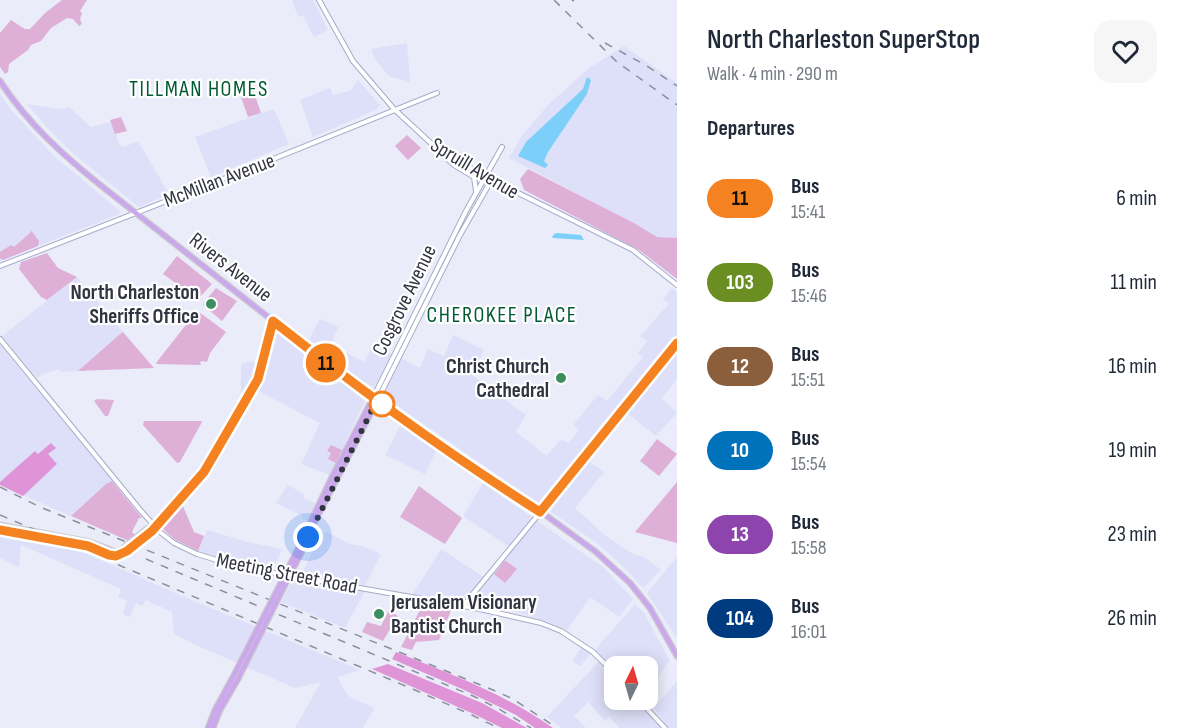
<!DOCTYPE html>
<html lang="en">
<head>
<meta charset="utf-8">
<style>
  :root { --surface:#fff; --page:#f6f6f7; --text:#1f2937; --muted:#747a83 }
  body { margin:0; font-family:"Sofia Sans Condensed",sans-serif; background:var(--page); color:var(--text); height:100vh; display:flex; flex-direction:column; font-size:22px; white-space:nowrap }
  * { box-sizing:border-box; margin:0 }
  p { font-size:20px; color:var(--muted) }
  .icon { flex:none; width:33px; height:33px; fill:none; stroke:currentColor; stroke-width:2; stroke-linecap:round; stroke-linejoin:round }
  .map { position:relative; flex:1; overflow:hidden }
  .side { display:flex; flex-direction:column; background:var(--surface); width:510px }
  .side>* { flex:none }
  .badge { padding:0 12px; border-radius:20px; font-size:21px; line-height:39px }
  .needle { width:39px; rotate:5deg }
  .tools { position:absolute; left:604px; top:656px; display:grid; gap:12px }
  .tools a { display:grid; place-items:center; width:54px; height:54px; border-radius:12px; background:var(--surface); box-shadow:0 3px 15px #0003; font-size:30px }
  .you { position:absolute; width:30px; height:30px; margin:-15px; border:4px solid #fff; border-radius:50%; background:#1a73e8; box-shadow:0 0 0 9px #1a73e833 }
  .map>.badge { position:absolute; translate:-50% -50%; box-shadow:0 0 0 3px #fff }
  h2 { padding:0 30px; font-size:22px; line-height:54px }
  .round { display:grid; place-items:center; flex:none; width:63px; height:63px; border-radius:18px; background:var(--page) }
  .headline { display:flex; align-items:center; justify-content:space-between; height:102px; padding:0 30px }
  h1 { font-size:28px; font-weight:600; line-height:45px }
  ul { padding:0; list-style:none }
  li { display:flex; align-items:center; gap:18px; height:84px; padding:0 30px }
  li div { flex:1 }
  li b { display:block; font-size:22px }
  li em { font-style:normal }
  li .badge { min-width:66px; font-weight:700; text-align:center }
  main { display:flex; flex:1; min-height:0 }
  .map>svg:first-child { display:block }
</style>
</head>
<body>
<main>
<div class="map">
<svg width="677" height="728" viewBox="0 0 677 728">
  <rect width="100%" height="100%" fill="#eaecf9"/>
  <path fill="#dde0f8" d="M292 0H313L328 30 314 37 303 15 298 17Z
    M407 43 410 82 389 76 375 59 371 49Z
    M624 46 677 83V238L657 237 634 223 509 158 521 137 547 106 589 68Z
    M358 80 380 105 376 110 313 137 300 100 330 88 333 95 350 91Z
    M0 94 12 111 54 156 120 211 119 214 0 261Z
    M27 104 60 109 69 107 91 127 111 122 120 146 124 147 138 141 169 194 139 207 75 155 52 133Z
    M274 109 289 144 211 177 195 137Z
    M77 277 123 332 78 371 61 372 59 369 44 374 37 378 2 336Z
    M672 288 677 292V343L672 350 674 352 677 348V379L662 398 677 413 656 436 622 409 584 458 604 472 575 508 605 535 631 553 644 557 661 570 645 586 642 587 620 563 598 544 383 396 401 358 420 368 428 349 444 356 453 335 484 350 472 375 526 415 516 432 547 456 559 441 563 440 568 443 579 430 573 425 598 395 607 401 643 357 638 353 647 341 640 336 669 304 663 299Z
    M320 319 338 327 331 345 364 362 373 344 392 354 375 386 373 387 358 378 309 339Z
    M277 333 365 401 330 475 301 464 320 423 256 390 262 378 273 336Z
    M0 344 114 482 106 484 71 516 0 485Z
    M248 362 259 363 255 377 247 391 241 392V364Z
    M400 426 436 451 425 474 385 455Z
    M483 483 603 567 633 599 619 617 590 597 567 630 544 620 512 611 411 597 441 549 485 578 491 571 505 583 516 569 505 559 525 533 524 532 511 548 463 516Z
    M288 485 304 494 303 498 316 504 308 521 303 519 301 515 276 503Z
    M207 530 248 542 282 549 272 571 248 567 198 551Z
    M326 532 350 544 362 546 381 554 365 585 303 575 304 569 321 535Z
    M0 533 69 544V546L175 593 360 670 338 677 342 687 350 697 374 708 363 728H295L321 682 295 688 196 645 174 634 172 612 146 600 142 606 136 603 130 617 123 614 127 601 118 597 121 589 21 545 19 567 15 566 0 558Z
    M677 557V638L647 593Z
    M294 577 366 589 345 628 281 602Z
    M635 604 644 613 670 661 648 689V666H615V699H641L640 701 665 728H620L609 717 605 721 588 702 574 716 586 728H562L547 717 600 660 593 652 580 666 572 661 583 645 593 652Z
    M677 681V728H668L654 708Z"/>
  <path fill="#deb0d8" d="M62 0H87L80 11 82 13 80 19 82 24 79 26 73 19 67 18 51 28 41 41 31 45 28 50 9 64 8 72 5 74 0 67V33L11 20 25 29H30L45 13Z
    M252 87 261 113 248 117 238 89Z
    M121 117 127 131 115 134 110 120Z
    M407 135 421 148 408 160 395 146Z
    M528 169 634 223 657 237 677 238V279L639 250 524 190 520 179Z
    M30 229 39 241 38 246 3 260 0 258V252L11 245 14 247 31 232Z
    M47 253 58 268 77 277 47 300 41 297 19 269 21 262Z
    M177 256 212 284 198 299 163 274Z
    M216 288 237 301 222 321 203 305 204 302Z
    M196 312H199L226 332 210 353 207 362 203 361 200 362 201 365 157 364 156 363Z
    M123 332 154 368 78 371 119 335Z
    M97 399 114 400 108 416H105L94 401Z
    M144 421H201L202 422 180 462 177 463 143 425Z
    M657 439 677 454 659 476 640 461Z
    M331 445 342 450 336 463 328 459 331 453 327 451Z
    M112 481 142 518H139L132 532 135 535 129 541 71 516 106 484Z
    M677 482V543L635 532Z
    M419 486 462 518 445 544 400 517Z
    M182 504 194 532 204 536 198 551 174 539 162 528 163 522Z
    M505 560 517 569 505 583 494 574Z
    M432 602 449 606 452 608 439 640 416 642 412 650 401 647 422 606Z
    M389 610 398 616 383 641 362 632 367 622 381 626Z"/>
  <path fill="#df94d7" d="M51 443 56 448 48 454 57 464 23 496 0 485V482L35 451 38 454Z
    M396 652C451 674 505 694 553 728H535L516 715 462 689 392 659Z
    M388 664 482 703 527 728H502L476 715 372 669Z"/>
  <path fill="#7bcff8" d="M587 77 591 80 587 94 548 152 544 161 548 165 545 168 518 156 526 142 583 89Z
    M557 233 581 235 584 240 553 238 552 237 554 234Z"/>
  <g fill="none" stroke-linecap="round" stroke-linejoin="round">
    <g stroke="#a6aac9" stroke-width="6">
      <path id="minor" d="M319 0 353 61 394 109 434 146 486 177 633 250 677 285
        M441 153 454 165 474 177 476 191
        M0 266 246 170 437 93
        M0 339 141 511 160 532 174 543 197 554 240 567 480 609 541 623 561 631 593 652 615 674
        M373 398 466 211 502 147
        M377 401 460 235 488 186 486 178
        M463 606 557 492 622 409 677 343
        M638 699 665 728"/>
    </g>
    <g stroke="#cacace" stroke-width="7">
      <path id="major" d="M0 81C27 123 65 157 104 188L352 383 486 478 540 511 596 552 630 583 650 608 677 656
        M0 525 90 542 116 552 121 550 148 528 155 526
        M0 530 87 546 109 555 116 556 127 551 152 531 204 472 258 379 273 321
        M297 551 332 477 373 398
        M301 553 315 521 377 401
        M208 728 215 710 233 677
        M213 728 220 710 238 679"/>
    </g>
    <use href="#minor" stroke="#fff" stroke-width="4"/>
    <use href="#major" stroke="#cba8ec" stroke-width="4.5"/>
    <path stroke="#8c8e9b" stroke-width="1.5" stroke-dasharray="8 8" stroke-linecap="butt" d="M554 0 617 62 677 105
      M572 0 574 1
      M605 43 647 66 677 86
      M0 487 40 507 493 690 513 699 557 728
      M0 515 415 690 472 715 498 728
      M146 559 473 696 499 709 531 728"/>
    <g stroke="#cacace" stroke-width="7" stroke-linecap="butt">
      <path id="major-bridge" d="M233 677 297 551
        M238 679 301 553"/>
    </g>
    <use href="#major-bridge" stroke="#cba8ec" stroke-width="4.5"/>
  </g>
  <g fill="none" stroke-linecap="round" stroke-linejoin="round">
    <g stroke="#fff" stroke-width="14">
      <path id="line" d="M0 530 88 546 109 555 116 556 127 551 152 531 204 472 258 379 273 321C359 389 447 453 540 512L677 343"/>
    </g>
    <use href="#line" stroke="#f58220" stroke-width="9"/>
    <path stroke="#323441" stroke-width="6" stroke-dasharray="0 10.8" d="M308 537 377 400 382 404"/>
  </g>
  <g fill="#3d8e5f" stroke="#fff" stroke-width="2">
    <circle cx="211" cy="304" r="6"/>
    <circle cx="561" cy="378" r="6"/>
    <circle cx="379" cy="614" r="6"/>
  </g>
  <circle fill="#fff" stroke="#f58220" stroke-width="3" cx="382" cy="404" r="12"/>
  <g text-anchor="middle" stroke-width="4.5" stroke-linejoin="round" paint-order="stroke">
    <g font-size="21" fill="#323441" stroke="#fff">
      <text transform="translate(475 168) rotate(31)" y="7">Spruill Avenue</text>
      <text transform="translate(219 180) rotate(-21)" y="7">McMillan Avenue</text>
      <text transform="translate(231 267) rotate(38)" y="7">Rivers Avenue</text>
      <text transform="translate(404 300) rotate(-64)" y="7">Cosgrove Avenue</text>
      <text transform="translate(287 573) rotate(11)" y="7">Meeting Street Road</text>
    </g>
    <g font-size="21" font-weight="bold" fill="#323441" stroke="#fff" text-anchor="end">
      <text x="199" y="299">North Charleston<tspan x="199" dy="24">Sheriffs Office</tspan></text>
      <text x="549" y="373">Christ Church<tspan x="549" dy="24">Cathedral</tspan></text>
      <text x="391" y="609" text-anchor="start">Jerusalem Visionary<tspan x="391" dy="24">Baptist Church</tspan></text>
    </g>
    <g font-size="22" letter-spacing="1.5" fill="#015a32" stroke="#fff">
      <text x="199" y="96">TILLMAN HOMES</text>
      <text x="502" y="322">CHEROKEE PLACE</text>
    </g>
  </g>
</svg>
<div class="tools">
<a><svg class="needle" viewBox="-14 -14 28 28"><path d="M0-13l5 13h-10z" fill="#e53935"/><path d="M0 13l5-13h-10z" fill="#747a83"/></svg></a>
</div>
<div class="you" style="left:308px;top:537px"></div>
<b class="badge" style="left:326px;top:363px;background:#f58220;color:#111">11</b>
</div>
<section class="side">
<div class="headline"><div><h1>North Charleston SuperStop</h1><p>Walk · 4 min · 290 m</p></div><a class="round"><svg class="icon" aria-label="heart" viewBox="0 0 24 24"><path d="M12 20l-8-8c-3-5 5-10 8-4 3-6 11-1 8 4z"/></svg></a></div>
<h2>Departures</h2>
<ul>
<li><span class="badge" style="background:#f58220;color:#111">11</span><div><b>Bus</b><p>15:41</p></div><em>6 min</em></li>
<li><span class="badge" style="background:#6b8e23;color:#fff">103</span><div><b>Bus</b><p>15:46</p></div><em>11 min</em></li>
<li><span class="badge" style="background:#8b5e3c;color:#fff">12</span><div><b>Bus</b><p>15:51</p></div><em>16 min</em></li>
<li><span class="badge" style="background:#0072bc;color:#fff">10</span><div><b>Bus</b><p>15:54</p></div><em>19 min</em></li>
<li><span class="badge" style="background:#8e44ad;color:#fff">13</span><div><b>Bus</b><p>15:58</p></div><em>23 min</em></li>
<li><span class="badge" style="background:#003b80;color:#fff">104</span><div><b>Bus</b><p>16:01</p></div><em>26 min</em></li>
</ul>
</section>
</main>
</body>
</html>
